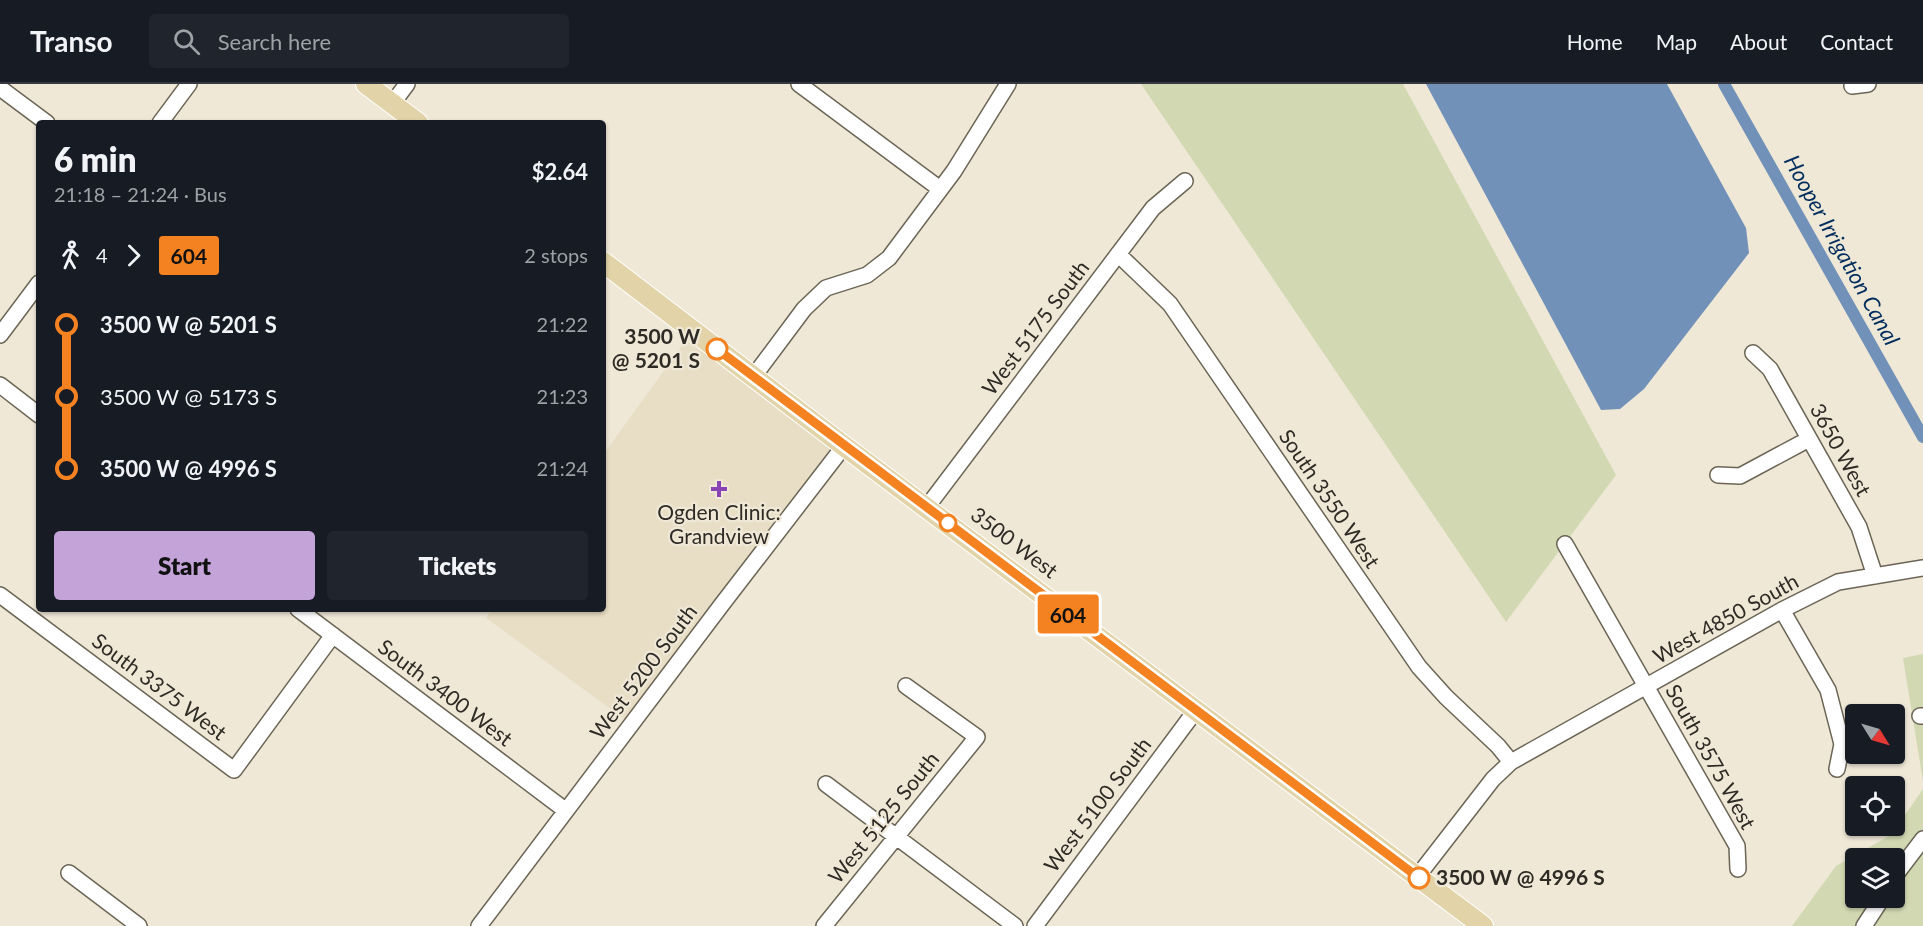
<!DOCTYPE html>
<html lang="en">
<head>
<meta charset="utf-8">
<style>
  :root { --surface:#171b24; --page:#20242c; --text:#f1f3f6; --muted:#9ea1a6; --line:#363941; --accent:#c3a3d8 }
  body { margin:0; font-family:Lato,sans-serif; background:var(--page); color:var(--text); height:100vh; display:flex; flex-direction:column; font-size:22px; white-space:nowrap }
  * { box-sizing:border-box; margin:0 }
  p { font-size:20px; color:var(--muted) }
  .icon { flex:none; width:33px; height:33px; fill:none; stroke:currentColor; stroke-width:2; stroke-linecap:round; stroke-linejoin:round }
  .map { position:relative; flex:1; overflow:hidden }
  .sheet { position:absolute; left:36px; top:36px; width:570px; height:492px; display:flex; flex-direction:column; background:var(--surface); border-radius:6px; box-shadow:0 2px 4px #0004 }
  .sheet>* { flex:none }
  .badge { padding:0 12px; border-radius:4px; font-size:21px; line-height:39px }
  .needle { width:39px; rotate:127deg }
  .buttons { position:absolute; left:1845px; top:620px; display:grid; gap:12px }
  .buttons a { display:grid; place-items:center; width:60px; height:60px; border-radius:6px; background:var(--surface); box-shadow:0 2px 4px #0004; font-size:30px }
  .map>.badge { position:absolute; translate:-50% -50%; box-shadow:0 0 0 3px #fff }
  .legs { display:flex; align-items:center; gap:9px; height:66px; padding:0 18px; font-size:20px }
  .legs p { margin-inline-start:auto }
  .head { display:flex; align-items:center; justify-content:space-between; height:102px; padding:0 18px }
  h1 { font-size:33px; font-weight:800; line-height:45px }
  .button { display:flex; gap:12px; margin-top:auto; padding:12px 18px }
  .button a { flex:1; height:69px; border-radius:6px; background:var(--accent); color:#111; font-size:24px; font-weight:800; line-height:69px; text-align:center }
  .button a+a { background:var(--page); color:var(--text) }
  ul { padding:0 18px; list-style:none }
  li { display:flex; align-items:center; gap:21px; height:72px; font-size:22px }
  li i { display:grid; place-items:center; width:9px; height:100%; margin:0 8px; background:currentColor }
  li i::after { content:''; width:15px; height:15px; margin:-8px; border:4px solid; border-radius:50%; background:var(--surface) }
  li p { margin-inline-start:auto }
  li:first-child i { background:linear-gradient(#0000 50%,currentColor 0) }
  li:last-child i { background:linear-gradient(currentColor 50%,#0000 0) }
  header { display:flex; align-items:center; gap:36px; box-sizing:border-box; height:84px; padding:0 30px; background:var(--surface); border-bottom:2px solid var(--line) }
  header strong { font-size:28px }
  nav { display:flex; gap:33px; margin-inline-start:auto; font-size:21px }
  .search { width:420px; height:54px; background:var(--page); display:flex; align-items:center; gap:15px; box-sizing:border-box; padding:0 21px; border-radius:6px; color:var(--muted); font-size:22px }
  .map>svg:first-child { display:block }
</style>
</head>
<body>
<header>
<strong>Transo</strong>
<div class="search"><svg class="icon" aria-label="search" viewBox="0 0 24 24"><circle cx="10" cy="10" r="6"/><path d="M15 15l6 6"/></svg>Search here</div>
<nav><a>Home</a><a>Map</a><a>About</a><a>Contact</a></nav>
</header>
<div class="map">
<svg width="1923" height="842" viewBox="0 0 1923 842">
  <rect width="100%" height="100%" fill="#efe8d7"/>
  <path fill="#e8ddc5" d="M689 252 843 367 634 642 486 534 492 525H603V371Z"/>
  <path fill="#d2d9b2" fill-rule="evenodd" d="M1141 0H1403L1616 391 1506 538Z
    M1923 570V697L1903 574Z
    M1923 705V842H1792L1836 782 1891 751ZM1856 774H1894V813H1856Z"/>
  <path fill="#7191b8" d="M1426 0H1667L1746 144 1749 169 1644 305 1620 325 1601 326Z"/>
  <g fill="none" stroke-linecap="round" stroke-linejoin="round">
    <path stroke="#7191b8" stroke-width="12" d="M1724 0 1923 353"/>
    <g stroke="#6b6556" stroke-width="18">
      <path id="minor" d="M799 0 940 105
        M1852 2 1868 0
        M0 4 47 39
        M392 20 407 0
        M160 39 189 0
        M1118 170 1170 220 1419 583 1446 613 1498 662 1511 678
        M0 251 39 199
        M1753 269 1770 285 1859 443 1875 492
        M754 292 804 225 826 204 867 191 889 174 954 87 1008 0
        M0 301 39 331
        M1718 391 1740 392 1809 355
        M927 423 1153 124 1185 97
        M1565 460 1737 762 1738 785
        M0 511 234 686 333 551
        M298 525 565 726
        M1782 526 1828 606 1842 660 1837 685
        M1920 632H1923
        M826 700 1015 842
        M69 789 139 842
        M1417 793 1493 695 1511 678 1782 526 1838 498 1923 484
        M1894 793 1923 755
        M479 842 723 519 844 362
        M824 842 977 653 906 602
        M1035 842 1196 626
        M1864 842 1883 813"/>
    </g>
    <g stroke="#fff" stroke-width="22">
      <path id="major" d="M366 0 418 39
        M603 178 844 362 1483 842"/>
    </g>
    <use href="#minor" stroke="#fff" stroke-width="15"/>
    <use href="#major" stroke="#e2d4a8" stroke-width="20"/>
  </g>
  <g fill="none" stroke-linecap="round" stroke-linejoin="round">
    <g stroke="#fff" stroke-width="14">
      <path id="line-1" d="M717 265 1419 794"/>
    </g>
    <use href="#line-1" stroke="#f58220" stroke-width="9"/>
  </g>
  <g fill="#fff" stroke="#f58220" stroke-width="3">
    <circle cx="717" cy="265" r="10"/>
    <circle cx="948" cy="439" r="8"/>
    <circle cx="1419" cy="794" r="10"/>
  </g>
  <path fill="#8b42b4" stroke="#efe8d7" stroke-width="2" d="M716 396h6v6h6v6h-6v6h-6v-6h-6v-6h6z"/>
  <g text-anchor="middle" stroke-width="4.5" stroke-linejoin="round" paint-order="stroke">
    <g font-size="21" fill="#2e2b25" stroke="#efe8d7">
      <text transform="translate(1036 244) rotate(-53)" y="7">West 5175 South</text>
      <text transform="translate(1840 366) rotate(61)" y="7">3650 West</text>
      <text transform="translate(1329 415) rotate(56)" y="7">South 3550 West</text>
      <text transform="translate(1014 459) rotate(37)" y="7">3500 West</text>
      <text transform="translate(1726 535) rotate(-29)" y="7">West 4850 South</text>
      <text transform="translate(644 588) rotate(-53)" y="7">West 5200 South</text>
      <text transform="translate(159 603) rotate(37)" y="7">South 3375 West</text>
      <text transform="translate(445 609) rotate(37)" y="7">South 3400 West</text>
      <text transform="translate(1710 673) rotate(61)" y="7">South 3575 West</text>
      <text transform="translate(1098 721) rotate(-53)" y="7">West 5100 South</text>
      <text transform="translate(884 734) rotate(-51)" y="7">West 5125 South</text>
    </g>
    <g font-size="21" font-weight="bold" fill="#2e2b25" stroke="#efe8d7" text-anchor="end">
      <text x="700" y="260">3500 W<tspan x="700" dy="24">@ 5201 S</tspan></text>
      <text x="1436" y="801" text-anchor="start">3500 W @ 4996 S</text>
    </g>
    <g font-size="21" fill="#2e2b25" stroke="#efe8d7">
      <text x="719" y="436">Ogden Clinic:<tspan x="719" dy="24">Grandview</tspan></text>
    </g>
    <g font-size="22" font-style="italic" fill="#002d5d" stroke="#efe8d7">
      <text transform="translate(1842 166) rotate(61)" y="8">Hooper Irrigation Canal</text>
    </g>
  </g>
</svg>
<div class="buttons">
<a><svg class="needle" viewBox="-14 -14 28 28"><path d="M0-13l5 13h-10z" fill="#e53935"/><path d="M0 13l5-13h-10z" fill="#9ea1a6"/></svg></a>
<a><svg class="icon" aria-label="locate" viewBox="0 0 24 24"><circle cx="12" cy="12" r="6"/><path d="M12 2v4M12 18v4M2 12h4M18 12h4"/></svg></a>
<a><svg class="icon" aria-label="layers" viewBox="0 0 24 24"><path d="M12 4l9 5-9 5-9-5zM3 14l9 5 9-5"/></svg></a>
</div>
<b class="badge" style="left:1068px;top:530px;background:#f58220;color:#111">604</b>
<section class="sheet">
<div class="head"><div><h1>6 min</h1><p>21:18 – 21:24 · Bus</p></div><b>$2.64</b></div>
<div class="legs"><svg class="icon" aria-label="walk" viewBox="0 0 24 24"><circle cx="13" cy="4" r="2"/><path d="M13 8l-2 6 4 7M11 14l-3 7M7 12l3-4h3l4 4"/></svg>4<svg class="icon" aria-label="forward" viewBox="0 0 24 24"><path d="M9 5l7 7-7 7"/></svg><b class="badge" style="background:#f58220;color:#111">604</b><p>2 stops</p></div>
<ul>
<li><i style="color:#f58220"></i><b>3500 W @ 5201 S</b><p>21:22</p></li>
<li><i style="color:#f58220"></i><span>3500 W @ 5173 S</span><p>21:23</p></li>
<li><i style="color:#f58220"></i><b>3500 W @ 4996 S</b><p>21:24</p></li>
</ul>
<div class="button"><a>Start</a><a>Tickets</a></div>
</section>
</div>
</body>
</html>
